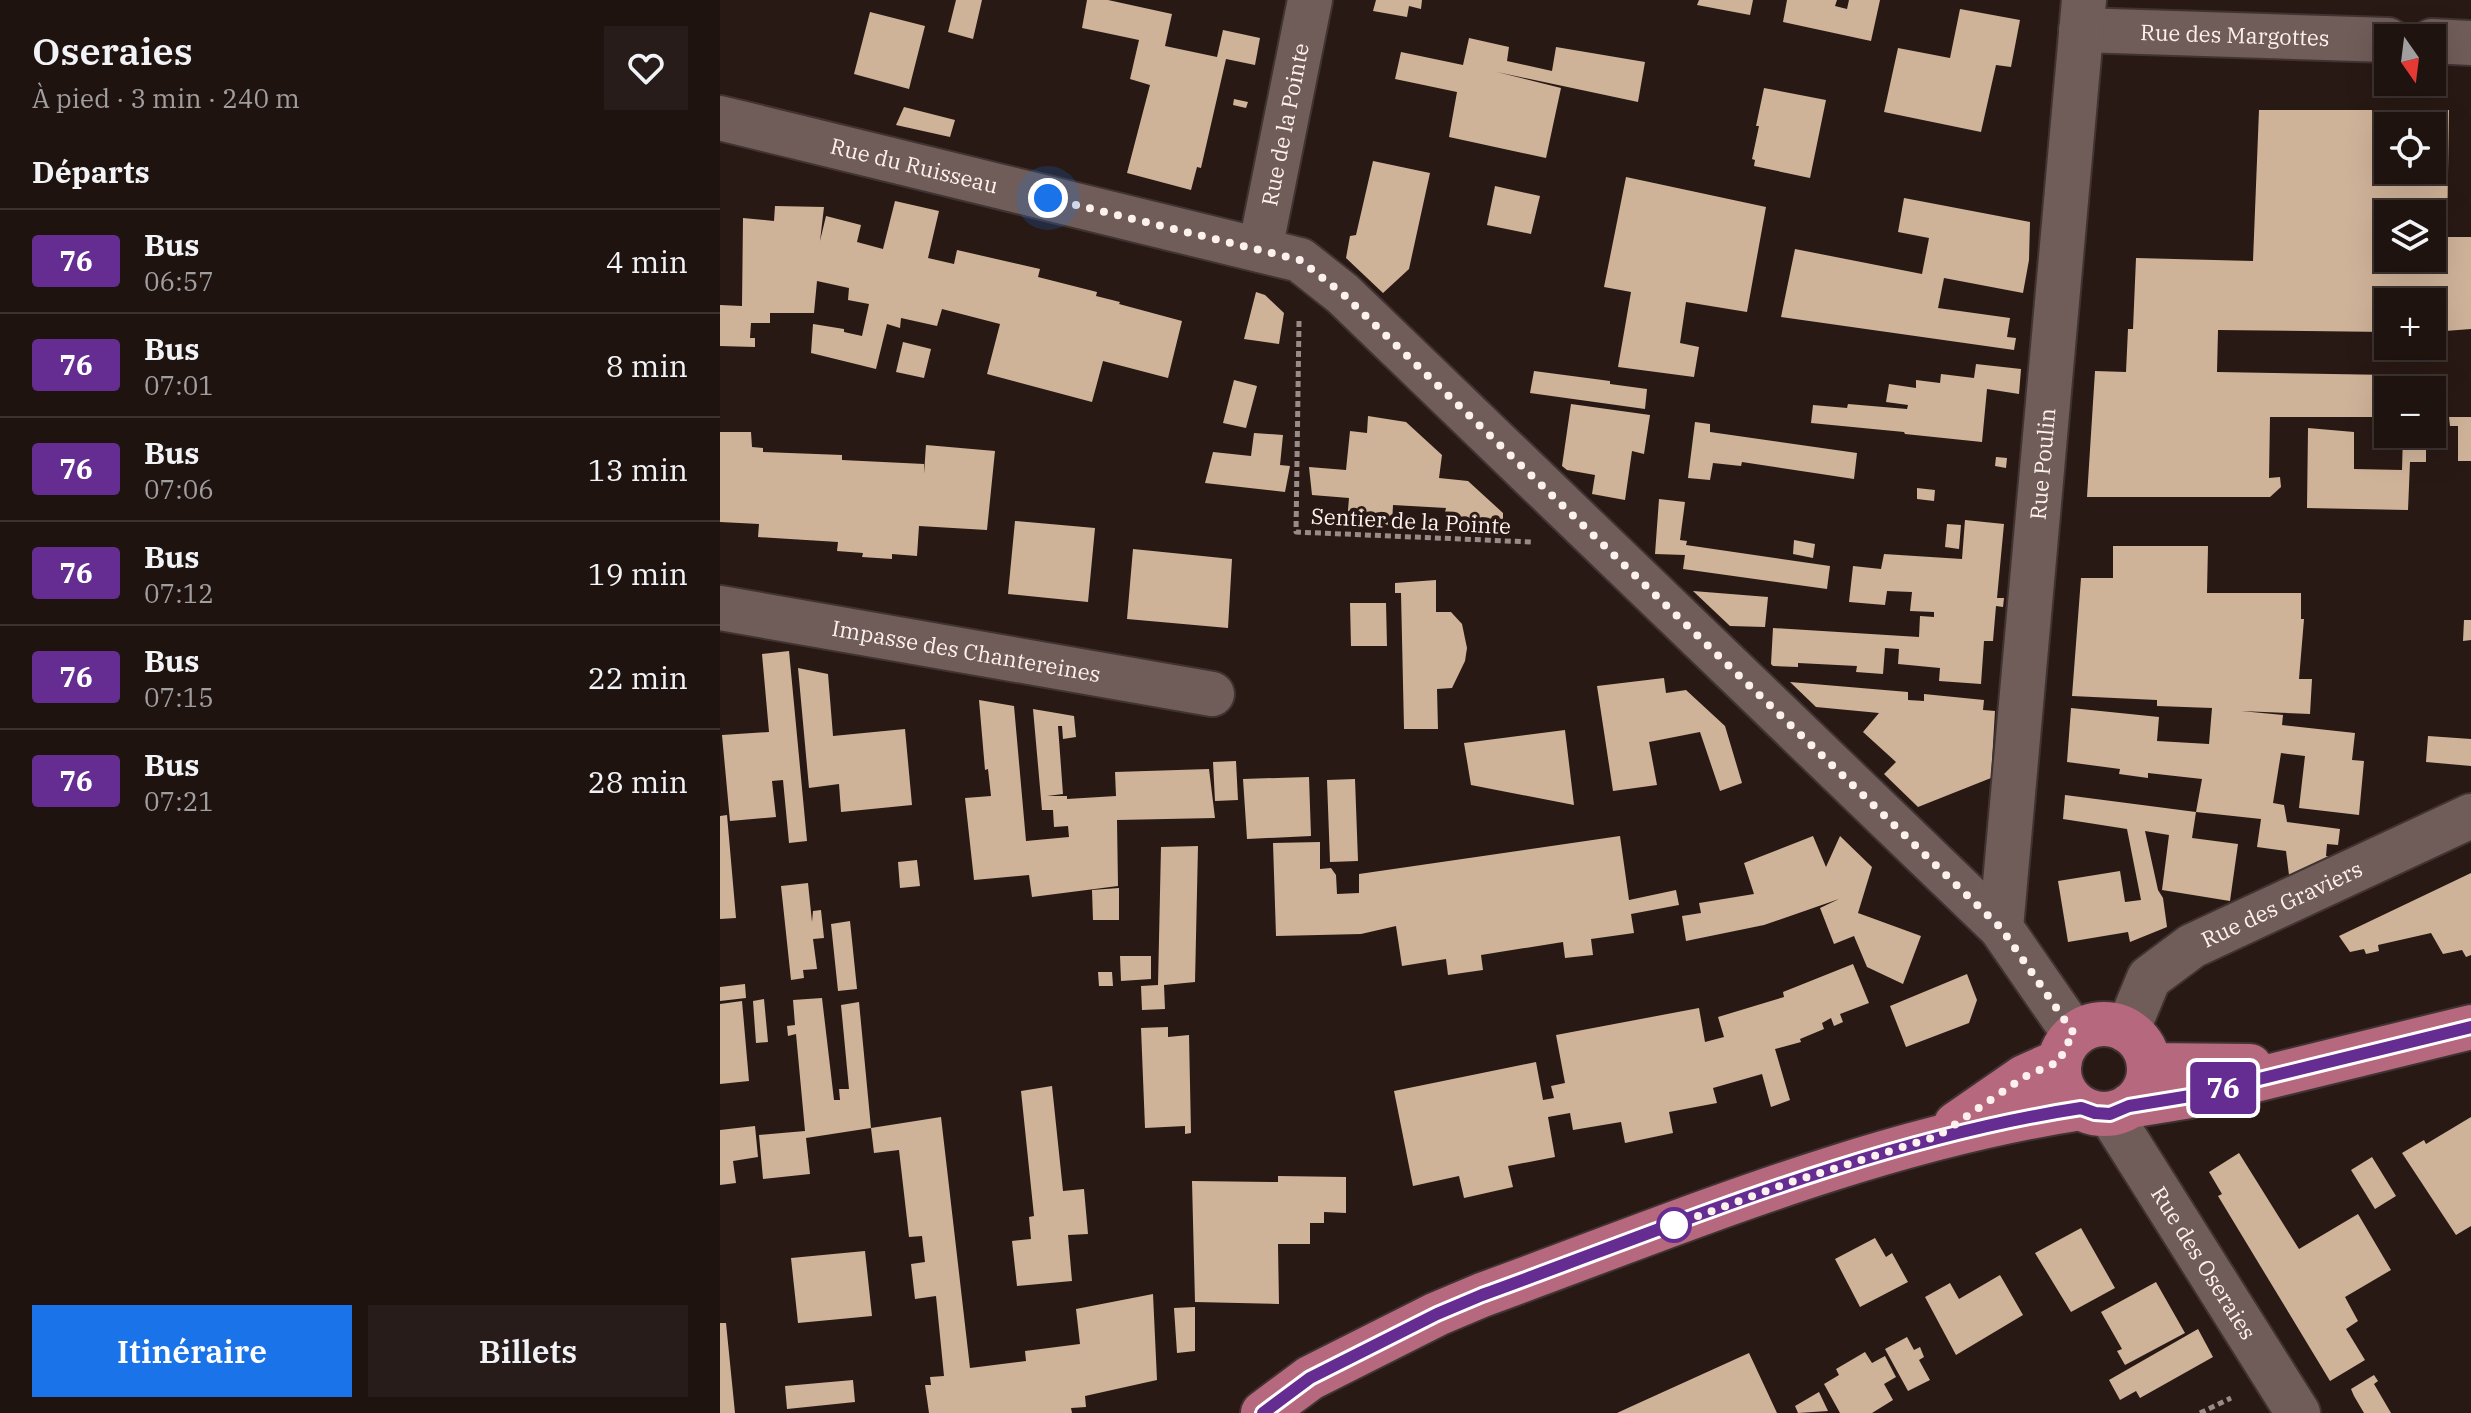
<!DOCTYPE html>
<html lang="fr">
<head>
<meta charset="utf-8">
<style>
  :root { --surface:#1f1310; --page:#271c19; --text:#f1f3f6; --muted:#a19e9f; --line:#3c3230; --accent:#1a73e8 }
  body { margin:0; font-family:"IBM Plex Serif",serif; background:var(--page); color:var(--text); height:100vh; display:flex; flex-direction:column; font-size:30px; white-space:nowrap }
  * { box-sizing:border-box; margin:0 }
  p { font-size:26px; color:var(--muted) }
  .icon { flex:none; width:44px; height:44px; fill:none; stroke:currentColor; stroke-width:2; stroke-linecap:round; stroke-linejoin:round }
  .map { position:relative; flex:1; overflow:hidden }
  .panel { display:flex; flex-direction:column; background:var(--surface); width:720px }
  .panel>* { flex:none }
  .badge { padding:0 16px; border-radius:6px; font-size:28px; line-height:52px }
  .needle { width:52px; rotate:166deg }
  .controls { position:absolute; left:1654px; top:24px; display:grid; gap:16px }
  .controls a { display:grid; place-items:center; width:72px; height:72px; border-radius:0px; background:var(--surface); box-shadow:0 8px 32px #0002,0 0 0 2px var(--line); font-size:40px }
  .you { position:absolute; width:40px; height:40px; margin:-20px; border:6px solid #fff; border-radius:50%; background:#1a73e8; box-shadow:0 0 0 12px #1a73e833 }
  .map>.badge { position:absolute; translate:-50% -50%; box-shadow:0 0 0 4px #fff }
  h2 { padding:0 32px; font-size:30px; line-height:72px }
  .round { display:grid; place-items:center; flex:none; width:84px; height:84px; border-radius:0px; background:var(--page) }
  .overview { display:flex; align-items:center; justify-content:space-between; height:136px; padding:0 32px }
  h1 { font-size:38px; font-weight:600; line-height:60px }
  .cta { display:flex; gap:16px; margin-top:auto; padding:16px 32px }
  .cta a { flex:1; height:92px; border-radius:0px; background:var(--accent); color:#fff; font-size:32px; font-weight:600; line-height:92px; text-align:center }
  .cta a+a { background:var(--page); color:var(--text) }
  ul { padding:0; list-style:none }
  li { display:flex; align-items:center; gap:24px; height:104px; padding:0 32px; border-top:2px solid var(--line) }
  li div { flex:1 }
  li b { display:block; font-size:30px }
  li em { font-style:normal }
  li .badge { min-width:88px; font-weight:700; text-align:center }
  main { display:flex; flex:1; min-height:0 }
  .map>svg:first-child { display:block }
</style>
</head>
<body>
<main>
<section class="panel">
<div class="overview"><div><h1>Oseraies</h1><p>À pied · 3 min · 240 m</p></div><a class="round"><svg class="icon" aria-label="heart" viewBox="0 0 24 24"><path d="M12 20l-8-8c-3-5 5-10 8-4 3-6 11-1 8 4z"/></svg></a></div>
<h2>Départs</h2>
<ul>
<li><span class="badge" style="background:#652d91;color:#fff">76</span><div><b>Bus</b><p>06:57</p></div><em>4 min</em></li>
<li><span class="badge" style="background:#652d91;color:#fff">76</span><div><b>Bus</b><p>07:01</p></div><em>8 min</em></li>
<li><span class="badge" style="background:#652d91;color:#fff">76</span><div><b>Bus</b><p>07:06</p></div><em>13 min</em></li>
<li><span class="badge" style="background:#652d91;color:#fff">76</span><div><b>Bus</b><p>07:12</p></div><em>19 min</em></li>
<li><span class="badge" style="background:#652d91;color:#fff">76</span><div><b>Bus</b><p>07:15</p></div><em>22 min</em></li>
<li><span class="badge" style="background:#652d91;color:#fff">76</span><div><b>Bus</b><p>07:21</p></div><em>28 min</em></li>
</ul>
<div class="cta"><a>Itinéraire</a><a>Billets</a></div>
</section>
<div class="map">
<svg width="1751" height="1413" viewBox="0 0 1751 1413">
  <rect width="100%" height="100%" fill="#291915"/>
  <path fill="#cfb399" fill-rule="evenodd" d="M236 0H262L253 39 228 32Z
    M367 0H388L452 14 445 46 497 57 503 30 540 38 535 65 506 59 481 168 477 167 471 190 407 173 430 85 410 79 419 40 362 28Z
    M656 0H702L701 9 689 6 687 17 653 11Z
    M979 0H1033L1030 15 977 5Z
    M1067 0H1117L1115 6 1127 9 1129 0H1160L1151 41 1063 22Z
    M1240 9 1300 20 1291 67 1276 65 1261 132 1164 112 1178 48 1230 58Z
    M150 12 205 26 189 89 134 74Z
    M749 38 789 47 787 61 832 71 836 47 925 62 918 102 777 72 841 88 826 158 729 137 737 92 675 79 681 52 743 65Z
    M1044 88 1106 100 1090 178 1034 166 1035 160 1032 159 1039 126H1036Z
    M514 99 528 102 526 108 513 105Z
    M184 107 235 120 230 137 176 125Z
    M1539 110H1729L1727 237H1751V329L1712 332V302H1668V332L1498 330 1497 372 1671 375V386H1707V390H1668V417H1550L1549 478 1560 477 1561 487 1550 497H1367L1375 371 1406 372 1408 329H1413L1416 258 1533 261ZM1668 126H1712V170H1668ZM1668 214H1712V258H1668Z
    M653 161 710 173 689 269 663 293 626 258 630 236 636 235Z
    M906 177 1046 207 1027 312 966 302 960 343 979 347 974 377 898 367 911 292 884 287Z
    M775 186 820 196 811 234 767 225Z
    M1184 198 1310 222 1309 260 1303 293 1224 278 1218 308 1290 318 1287 337 1296 338 1294 350 1061 317 1075 249 1202 274 1209 238 1178 232Z
    M175 201 219 211 208 258 234 264 237 250 320 269 318 277 377 292 376 296 400 302 399 304 462 321 448 378 383 361 372 402 267 374 280 324 222 309 217 326 181 318 180 328 167 324 156 369 91 353 93 324 124 329V332L142 336 149 304 128 300 129 288 97 281 94 313H50V323H31L30 338H35V347L0 346V305L22 306 23 218 54 221 55 206 104 207 100 241 106 216 141 225 137 242 163 249Z
    M536 292 545 295 564 313 559 344 524 339Z
    M183 342 211 349 204 378 176 372Z
    M1256 364 1301 369 1299 394 1267 389 1262 442 1185 434 1184 432 1091 423 1093 405 1127 408 1128 404 1187 409 1188 405 1166 402 1169 384 1196 388V380L1220 383 1221 374 1254 378Z
    M814 371 890 381V384L927 389 925 409 810 393Z
    M514 380 537 386 526 428 503 423Z
    M851 404 930 415 924 454 912 451 905 500 872 494 875 475 847 470 842 466Z
    M648 416 686 422 722 455 719 478 748 481 783 513V534L737 530 738 518 724 517 726 508 673 505 672 525 627 522 629 498 592 495 589 467 626 470 630 431 647 433Z
    M1729 417H1751V461H1738V426H1730Z
    M975 422 990 424V432L1137 453 1134 479 1022 462 1021 466 993 463 990 480 968 478Z
    M1588 428 1634 432V469L1682 470 1683 434H1706V462H1690L1688 510 1587 508Z
    M0 432H31L32 447 43 448V452L122 455V460L204 464V474L206 445 275 451 267 530 199 526 197 556 172 554V559L142 557 143 553 117 551 118 542 38 537 39 524 0 522Z
    M534 433 563 435 560 465 570 466 565 492 485 483 493 452 531 456Z
    M1276 457 1287 458 1286 468 1275 466Z
    M1197 488 1215 490 1214 501 1197 499Z
    M939 499 965 502 960 540 967 541 966 545 1110 566 1107 589 963 569 965 555 935 554Z
    M1245 520 1284 524 1277 598H1284L1283 607 1276 606 1273 641H1264L1261 684 1219 681 1220 668 1178 664 1179 649 1165 648 1163 674 1136 672 1137 666 1078 663V667L1053 666 1051 664 1053 628 1199 637 1200 616 1214 617V612L1190 611 1192 592 1167 591 1165 605 1129 602 1133 566 1161 569 1164 554 1242 559Z
    M295 521 375 528 368 602 288 594Z
    M1227 524 1241 525 1239 549 1225 547Z
    M1074 540 1095 544 1093 558 1073 554Z
    M1393 546H1488L1487 593H1581V619H1584L1579 679H1592L1590 714 1521 711 1563 715 1562 725 1635 733 1632 760 1644 761 1639 815 1579 808 1585 756 1561 753 1553 803 1564 805 1567 822 1620 829 1618 845 1607 844 1606 856 1611 857 1569 875 1566 851 1537 847 1541 819 1476 812 1482 779 1428 773V778L1399 774 1400 769 1347 762 1351 708 1439 717 1437 741 1489 744 1492 708 1437 706V700L1352 696 1361 578H1393Z
    M413 549 512 559 508 628 407 619Z
    M716 580V612H731L742 624 747 648 745 661 732 688 717 689 718 729H684L681 593H675V583Z
    M973 591 1048 597 1045 627 1010 626Z
    M630 603H666L667 646H631Z
    M1744 620H1751V640L1743 641Z
    M69 651 87 841 69 843 63 780 52 781 56 817 10 821 2 735 49 732 42 654Z
    M78 668 108 674 113 736 185 729 192 805 121 812 119 784 89 788Z
    M944 678 946 693 966 690 1005 726 1022 783 1000 791 980 732 929 742 937 785 893 791 877 686Z
    M1070 682 1188 692V700L1204 701V694L1264 700 1263 710 1275 711 1271 778 1198 807 1164 774 1176 762 1143 732 1159 713 1096 707Z
    M259 700 294 706 306 841 349 837 348 826 334 827 333 810H322L313 709 354 716 356 737 343 739 342 726H338L343 794 327 796H347V799L396 796 395 772 489 769 495 818 397 820 398 886 312 897 309 875 254 880 245 798 271 796 268 769 265 770Z
    M845 730 854 805 751 785 744 743Z
    M1708 736 1751 739V766L1706 762Z
    M516 761 518 800 495 801 493 762Z
    M589 777 591 836 527 839 523 779Z
    M635 779 638 861 610 862 607 780Z
    M1345 795 1476 812 1472 838 1518 844 1510 901 1442 890 1449 835 1425 831 1438 890 1443 898 1447 927 1410 942 1408 932 1348 942 1338 881 1400 871 1405 902 1421 900 1407 829 1343 819Z
    M7 815 16 918 0 919V816Z
    M900 836 909 900 956 890 959 905 911 914 914 933 871 939 873 955 845 958 843 942 761 955 763 970 728 975 726 959 682 966 676 926 641 934 556 936 553 843 600 842V869L611 868 616 875 617 894 639 893V874Z
    M1093 836 1106 867 1120 836 1152 867 1138 913 1201 936 1183 984 1147 967 1134 936 1114 944 1100 908 1119 899 1044 925 966 941 962 916 981 913 979 903 1034 894 1024 863Z
    M478 846 475 982 444 985 445 1009 422 1010 421 986 438 985 441 847Z
    M197 860 200 886 180 888 178 862Z
    M1751 873V955L1746 957 1742 950 1723 954 1711 933 1658 945 1659 951 1646 954 1644 949 1630 952 1619 936Z
    M88 883 92 922 93 911 101 910 104 938 93 939 97 969 83 970 84 978 71 980 61 886Z
    M399 888V920H373L372 890Z
    M130 921 137 989 118 991 111 924Z
    M400 956H431V979L401 981Z
    M1133 964 1149 1003 1120 1014 1123 1022 1114 1026 1111 1018 1102 1023 1104 1029 1080 1039 1081 1042 1055 1049 1070 1100 1051 1107 1042 1074 993 1088 997 1103 949 1112 953 1133 905 1143 901 1122 853 1130 850 1113 828 1117 835 1157 788 1166 793 1187 744 1198 739 1176 693 1186 674 1091 816 1062 823 1100 834 1098 831 1086 845 1083 836 1035 979 1008 985 1042 1004 1037 998 1017 1064 997 1063 992Z
    M378 972H392L393 986H379Z
    M1247 974 1257 1000 1249 1023 1186 1047 1170 1006Z
    M25 984 26 998 0 1001V987Z
    M102 998 114 1100H120L119 1089H129L121 1005 139 1002 151 1128 86 1138 90 1174 43 1179 39 1135 85 1131 76 1034 68 1036 67 1026 75 1025 73 1000Z
    M44 999 48 1042 36 1043 33 1001Z
    M22 1001 29 1081 0 1084V1004Z
    M448 1027V1037L469 1035 471 1133 465 1134V1126L425 1128 421 1028Z
    M332 1086 343 1191 364 1189 368 1234 348 1235 352 1281 297 1286 292 1241 311 1239 309 1217 314 1216 301 1091Z
    M221 1117 250 1368 306 1361 305 1351 360 1344 356 1309 433 1294 437 1380 365 1396 366 1407 351 1408 352 1413H209L205 1385H211L210 1377 224 1376 216 1296 195 1299 191 1264 205 1262 202 1236 189 1237 179 1150 154 1153 151 1128Z
    M1751 1117V1226L1736 1235 1682 1153 1704 1140 1706 1144Z
    M35 1126 38 1157 13 1161 16 1183 0 1185V1130Z
    M1519 1153 1579 1249 1638 1214 1671 1270 1625 1297 1638 1321 1626 1329 1645 1360 1610 1381 1498 1196 1502 1194 1489 1172Z
    M1652 1157 1676 1196 1655 1209 1631 1170Z
    M558 1176 626 1177V1213L604 1212V1223H590V1244H558L559 1304 475 1302 472 1181 558 1182Z
    M1361 1228 1395 1288 1351 1312 1315 1253Z
    M1155 1238 1166 1257 1172 1253 1188 1282 1140 1307 1115 1259Z
    M145 1251 152 1316 78 1323 71 1258Z
    M1280 1275 1303 1315 1236 1355 1205 1297 1230 1283 1239 1299Z
    M1436 1282 1465 1333 1405 1365 1397 1351 1402 1349 1381 1312Z
    M475 1307V1351L457 1353 454 1308Z
    M0 1323H6L15 1413H0Z
    M1478 1329 1493 1357 1420 1398 1416 1391 1400 1400 1389 1380Z
    M1187 1337 1194 1350 1200 1347 1204 1357 1199 1360 1210 1380 1188 1391 1165 1349Z
    M1145 1352 1152 1363 1165 1356 1176 1377 1164 1384 1173 1400 1152 1413H1120L1104 1384 1119 1375 1116 1369Z
    M1029 1353 1057 1413H897L910 1407Z
    M1654 1375 1658 1381 1654 1384 1671 1413H1644L1634 1396 1631 1389Z
    M133 1380 135 1402 67 1409 65 1386Z
    M1099 1392 1108 1411 1078 1413 1075 1406Z"/>
  <g fill="none" stroke-linecap="round" stroke-linejoin="round">
    <g stroke="#403332" stroke-width="48">
      <g id="minor">
        <path id="s1" d="M1361 30 1668 40"/>
        <path d="M1712 41 1751 43"/>
        <path id="s2" d="M0 118 580 260 623 294 1281 928 1355 1035"/>
        <path id="s3" d="M540 250 590 0"/>
        <path id="s4" d="M0 608 492 694"/>
        <path id="s5" d="M1281 928 1364 0"/>
        <path id="s6" d="M1407 1031 1429 978 1472 946 1751 816"/>
        <path id="s7" d="M1390 1114 1578 1413"/>
      </g>
    </g>
    <g stroke="#403332" stroke-width="48">
      <path id="major" d="M1339 1069a45 45 0 1 1 90 0a45 45 0 1 1-90 0Z
        M1429 1065 1530 1066
        M1409 1106 1470 1096 1751 1027
        M1236 1124 1304 1077 1340 1061
        M543 1413 590 1378 717 1314 762 1295C957 1224 1153 1140 1361 1108"/>
    </g>
    <path stroke="#998b88" stroke-width="5" stroke-dasharray="6 4" stroke-linecap="butt" d="M579 321 576 532 811 542
      M1480 1413 1511 1398"/>
    <use href="#minor" stroke="#705c58" stroke-width="44"/>
    <use href="#major" stroke="#b6687f" stroke-width="44"/>
  </g>
  <g fill="none" stroke-linecap="round" stroke-linejoin="round">
    <g stroke="#fff" stroke-width="18">
      <path id="line" d="M543 1413 590 1378 717 1314 762 1295C958 1224 1153 1140 1361 1108L1375 1113 1390 1114 1409 1106 1470 1096 1751 1027"/>
    </g>
    <use href="#line" stroke="#652d91" stroke-width="12"/>
    <path stroke="#fdf1ee" stroke-width="8" stroke-dasharray="0 14.4" d="M328 198 580 260 623 294 1281 928 1355 1035 1345 1046 1340 1061 1304 1077 1218 1136 1065 1184 954 1225"/>
  </g>
  <circle fill="#fff" stroke="#652d91" stroke-width="4" cx="954" cy="1225" r="16"/>
  <g text-anchor="middle" stroke-width="8" stroke-linejoin="round" paint-order="stroke">
    <g font-size="22" fill="#fdf1ee" stroke="#291915">
      <text dy="8" stroke="none"><textPath href="#s1" startOffset="154">Rue des Margottes</textPath></text>
      <text dy="8" stroke="none"><textPath href="#s3" startOffset="128">Rue de la Pointe</textPath></text>
      <text dy="8" stroke="none"><textPath href="#s2" startOffset="200">Rue du Ruisseau</textPath></text>
      <text dy="8" stroke="none"><textPath href="#s5" startOffset="466">Rue Poulin</textPath></text>
      <text transform="translate(691 521) rotate(3)" y="8">Sentier de la Pointe</text>
      <text dy="8" stroke="none"><textPath href="#s4" startOffset="250">Impasse des Chantereines</textPath></text>
      <text dy="8" stroke="none"><textPath href="#s6" startOffset="210">Rue des Graviers</textPath></text>
      <text dy="8" stroke="none"><textPath href="#s7" startOffset="176">Rue des Oseraies</textPath></text>
    </g>
  </g>
</svg>
<div class="controls">
<a><svg class="needle" viewBox="-14 -14 28 28"><path d="M0-13l5 13h-10z" fill="#e53935"/><path d="M0 13l5-13h-10z" fill="#a19e9f"/></svg></a>
<a><svg class="icon" aria-label="locate" viewBox="0 0 24 24"><circle cx="12" cy="12" r="6"/><path d="M12 2v4M12 18v4M2 12h4M18 12h4"/></svg></a>
<a><svg class="icon" aria-label="layers" viewBox="0 0 24 24"><path d="M12 4l9 5-9 5-9-5zM3 14l9 5 9-5"/></svg></a>
<a>+</a>
<a>−</a>
</div>
<div class="you" style="left:328px;top:198px"></div>
<b class="badge" style="left:1503px;top:1088px;background:#652d91;color:#fff">76</b>
</div>
</main>
</body>
</html>
